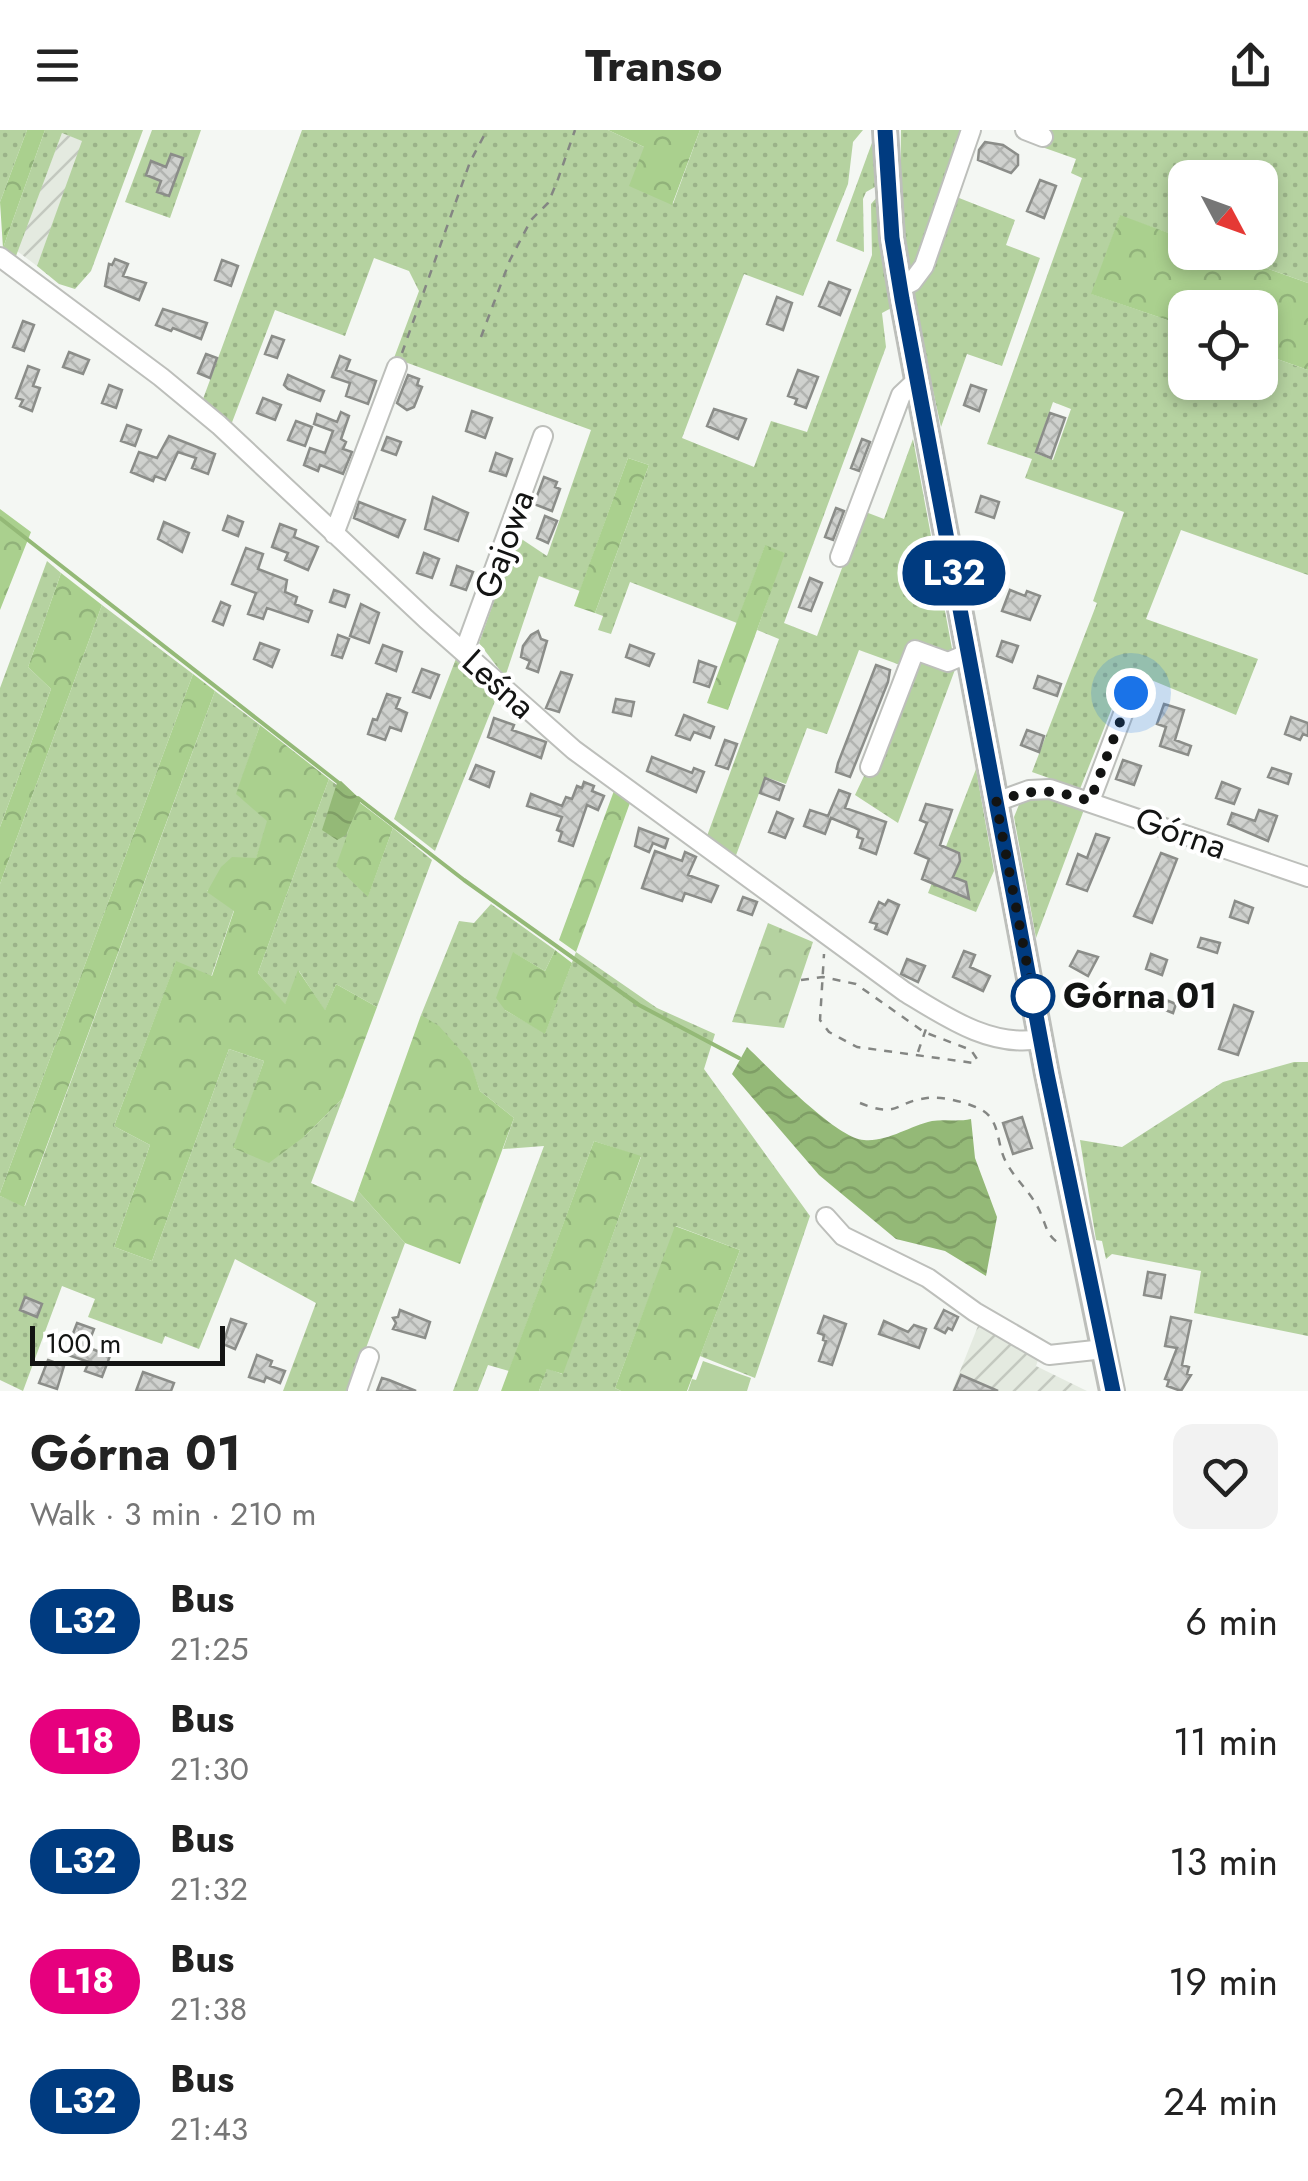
<!DOCTYPE html>
<html lang="en">
<head>
<meta charset="utf-8">
<style>
  :root { --surface:#fff; --page:#f2f2f2; --text:#222; --muted:#767676 }
  body { margin:0; font-family:Jost,sans-serif; background:var(--page); color:var(--text); height:100vh; display:flex; flex-direction:column; font-size:38px; white-space:nowrap }
  * { box-sizing:border-box; margin:0 }
  p { font-size:32px; color:var(--muted) }
  .icon { flex:none; width:55px; height:55px; fill:none; stroke:currentColor; stroke-width:2; stroke-linecap:round; stroke-linejoin:round }
  .map { position:relative; height:1261px; overflow:hidden }
  .sheet { display:flex; flex-direction:column; background:var(--surface); flex:1 }
  .sheet>* { flex:none }
  .badge { padding:0 20px; border-radius:32px; font-size:35px; line-height:65px }
  .needle { width:65px; rotate:131deg }
  .tools { position:absolute; left:1168px; top:30px; display:grid; gap:20px }
  .tools a { display:grid; place-items:center; width:110px; height:110px; border-radius:20px; background:var(--surface); box-shadow:0 5px 15px #0003; font-size:50px }
  .scale { position:absolute; left:30px; bottom:25px; width:195px; box-sizing:border-box; padding-left:10px; border:5px solid #131413; border-top:0; font-size:28px; line-height:35px; white-space:nowrap; color:#131413; -webkit-text-stroke:8px #fff; paint-order:stroke }
  .you { position:absolute; width:50px; height:50px; margin:-25px; border:8px solid #fff; border-radius:50%; background:#1a73e8; box-shadow:0 0 0 15px #1a73e833 }
  .map>.badge { position:absolute; translate:-50% -50%; box-shadow:0 0 0 5px #fff }
  .round { display:grid; place-items:center; flex:none; width:105px; height:105px; border-radius:20px; background:var(--page) }
  .headline { display:flex; align-items:center; justify-content:space-between; height:170px; padding:0 30px }
  h1 { font-size:48px; font-weight:700; line-height:75px }
  ul { padding:0; list-style:none }
  li { display:flex; align-items:center; gap:30px; height:120px; padding:0 30px }
  li div { flex:1 }
  li b { display:block; font-size:38px }
  li em { font-style:normal }
  li .badge { min-width:110px; font-weight:700; text-align:center }
  header { display:flex; justify-content:space-between; align-items:center; height:130px; padding:0 30px; background:var(--surface); font-size:45px; font-weight:700 }
  .map>svg:first-child { display:block }
</style>
</head>
<body>
<header><svg class="icon" aria-label="menu" viewBox="0 0 24 24"><path d="M4 6h16M4 12h16M4 18h16"/></svg>Transo<svg class="icon" aria-label="share" viewBox="0 0 24 24"><path d="M12 15V3M7 8l5-5 5 5M5 13v7h14v-7"/></svg></header>
<div class="map">
<svg width="1308" height="1261" viewBox="0 0 1308 1261">
  <defs>
    <pattern id="industrial-furrows" width="10" height="10" patternUnits="userSpaceOnUse" patternTransform="scale(2.5)"><rect width="10" height="10" fill="#e4eae0"/><path d="M-1 1l2-2M0 10L10 0M9 11l2-2" fill="none" stroke="#c3c8bf"/></pattern>
    <pattern id="grass-dots" width="8" height="8" patternUnits="userSpaceOnUse" patternTransform="scale(2.5)"><rect width="8" height="8" fill="#b5d2a0"/><path d="M2 2h.1M6 6h.1" fill="none" stroke="#9bb389" stroke-width="1.8" stroke-linecap="round"/></pattern>
    <pattern id="forest-crowns" width="20" height="18" patternUnits="userSpaceOnUse" patternTransform="scale(2.5)"><rect width="20" height="18" fill="#aad08e"/><path d="M2 6a3 3 0 1 1 6 0M12 15a3 3 0 1 1 6 0" fill="none" stroke="#91b27a"/></pattern>
    <pattern id="park-crowns" width="20" height="18" patternUnits="userSpaceOnUse" patternTransform="scale(2.5)"><rect width="20" height="18" fill="#b5d2a0"/><path d="M2 6a3 3 0 1 1 6 0M12 15a3 3 0 1 1 6 0" fill="none" stroke="#9bb389"/></pattern>
    <pattern id="water-waves" width="16" height="10" patternUnits="userSpaceOnUse" patternTransform="scale(2.5)"><rect width="16" height="10" fill="#94b977"/><path d="M0 5q4-4 8 0t8 0" fill="none" stroke="#7f9e66"/></pattern>
    <pattern id="building-cross-hatch" width="8" height="8" patternUnits="userSpaceOnUse" patternTransform="scale(2.5)"><rect width="8" height="8" fill="#cfd1ce"/><path d="M0 0l8 8M0 8l8-8" fill="none" stroke="#b1b3b0"/></pattern>
  </defs>
  <rect width="100%" height="100%" fill="#f4f7f3"/>
  <path fill="url(#industrial-furrows)" d="M62 3 83 11 37 136 17 121Z
    M980 1191 1024 1215 1021 1221 1038 1230 1036 1236 1087 1261H952Z"/>
  <path fill="url(#grass-dots)" fill-rule="evenodd" d="M0 0H27L0 72Z
    M45 0H143L91 141 75 159 59 154 37 136 82 11 62 3 16 126 3 118Z
    M152 0H201L170 88 125 72Z
    M302 0H608L644 17 673 74 700 0H863L853 12 848 54 803 166 744 144 682 308 754 337 771 291 807 302 872 125 871 74 878 66 895 176 882 183 886 217 784 493 817 506 863 381 884 389 913 309 953 524H943L903 536 859 520 827 604 807 598 786 654 765 647 735 728 707 706 779 509 757 500 784 423 765 416 737 493 630 452 611 504 598 500 603 486 595 483 649 335 628 328 580 461 539 446 505 547 479 513 517 406 547 426 591 300 394 228 419 161 409 141 374 128 345 206 275 180 231 295 203 269Z
    M901 0H967L916 143H907L900 85Z
    M1048 0 1308 1V153L1224 123 1260 122V48H1185V109L1120 86 1092 164 1185 196V252H1260V223L1308 240V445L1181 400 1146 489 1258 529 1236 585 1127 540 1080 659 1032 642 1097 473 1093 471 1124 382 1025 348 1032 329 987 314 1082 48 1071 43 1076 29 1042 17ZM1053 272 1071 279 1053 330 1035 323Z
    M873 10 875 57 866 62 863 69 864 122 836 111Z
    M954 66 1015 90 1006 115 1040 128 1002 236 967 224 941 297 912 165 919 155Z
    M47 431 61 443 28 537 51 559 0 697V558Z
    M102 475 193 544 0 1063V754Z
    M457 526 499 561 435 721 394 689Z
    M922 530 956 537 898 693 855 665 918 532Z
    M215 561 260 595 237 664 268 691 256 729 207 761 234 780 211 847 176 832 114 996 150 1015 114 1117 152 1131 229 919 264 931 234 1019 305 1006 343 968 311 1053 354 1072 358 1061 405 1113 350 1261H283L316 1173 235 1129 199 1219 165 1206 162 1214 88 1187 95 1169 62 1156 23 1261 0 1250V1066L25 1076Z
    M976 639 994 741 976 782 928 763Z
    M329 649 359 672 368 766 393 698 432 730 377 877 336 854 325 881 299 841 285 875 258 843Z
    M1023 665 1050 667 1085 677 1036 808 1014 687Z
    M491 774 555 820 545 841 514 823 505 880 545 903 576 822 657 878 715 904 704 939 810 1086 755 1248 700 1226 740 1120 676 1096 615 1258 621 1261H539L547 1238 562 1244 641 1027 594 1011 509 1241 488 1235 478 1261H453L544 1016 503 1019 514 988 480 961 469 931 421 885 459 791 474 793Z
    M1294 932H1308V1206L1194 1183 1201 1141 1112 1124 1106 1129 1102 1111 1096 1110 1080 1010 1122 1017 1223 952Z"/>
  <path fill="url(#forest-crowns)" d="M27 0H45L3 118 0 72Z
    M608 0H700L672 75 629 56 644 17Z
    M1120 85 1185 109V122L1224 123 1308 153V240L1260 223V178H1185V196L1091 164Z
    M628 328 649 335 595 483 574 476Z
    M0 379 31 402 0 480Z
    M765 415 785 423 728 580 707 573Z
    M61 443 102 475 0 754V697L51 559 28 537Z
    M193 544 215 561 24 1077 0 1066V1063Z
    M260 595 329 649 258 843 285 874 298 840 325 880 336 854 377 877 343 968 305 1006 269 1033 233 1018 264 931 229 919 152 1131 114 1117 150 1015 114 996 176 831 212 846 234 781 207 762 221 737 232 727 256 728 267 691 236 664Z
    M615 658 631 670 576 822 559 810Z
    M359 672 393 698 368 767 336 736Z
    M555 820 572 833 545 904 505 880 496 868 513 822 545 841Z
    M421 885 439 896 470 931 480 961 514 988 460 1134 405 1113 358 1061Z
    M594 1011 641 1026 563 1244 547 1239 539 1261H501Z
    M675 1096 740 1120 687 1261H621L615 1258Z"/>
  <path fill="url(#park-crowns)" d="M768 793 813 812 784 898 732 892Z"/>
  <path fill="#b5d2a0" d="M703 1231 751 1248 747 1261H688L692 1249 696 1250Z"/>
  <path fill="url(#water-waves)" d="M341 651 361 670 346 705 337 710 322 700 337 653Z
    M747 917C770 939 836 1008 864 1010 888 1012 909 996 932 991 944 989 958 992 971 989L975 1028 997 1087 986 1146 945 1121 896 1109 819 1045 732 944Z"/>
  <g fill="none" stroke-linecap="round" stroke-linejoin="round">
    <path stroke="#94b977" stroke-width="4" d="M0 388 339 653
      M358 668 464 750 639 875 739 928"/>
  </g>
  <path fill="url(#building-cross-hatch)" stroke="#8b8d89" stroke-width="2.5" d="M985 12 1003 15 1018 25V35L1011 43 978 30 979 20Z
    M171 24 183 28 169 66 157 62 161 51 146 45 151 31 166 37Z
    M1040 50 1056 56 1044 88 1027 81Z
    M115 129 128 134 123 146 146 153 139 170 105 156 109 134 112 135Z
    M222 130 238 136 231 156 215 150Z
    M829 152 850 160 840 185 819 176Z
    M777 167 792 173 783 200 767 194Z
    M163 179 207 193 201 209 173 198 171 201 156 195Z
    M23 191 34 195 24 221 13 217Z
    M272 206 284 210 277 228 265 224Z
    M69 222 89 230 83 244 63 237Z
    M206 224 217 228 210 248 198 243Z
    M340 226 350 230 346 240 376 251 368 274 346 266 350 253 332 247Z
    M28 236 39 240 33 256 40 258 32 281 20 276 23 270 16 268Z
    M798 240 818 247 806 278 795 274 797 269 788 266Z
    M288 245 324 261 320 271 288 259 284 255Z
    M408 245 419 249 417 255 422 257 414 277 407 280 397 273Z
    M109 255 122 260 116 278 102 273Z
    M971 255 986 260 979 281 964 275Z
    M263 268 281 275 275 290 257 283Z
    M714 279 746 289 738 309 707 296Z
    M472 281 492 288 485 308 466 301Z
    M341 282 349 286 341 309 346 312 343 319 352 322 343 344 320 335 318 341 304 335 310 318 325 323 333 301 314 294 317 284 337 292Z
    M1050 283 1065 288 1051 328 1036 322Z
    M296 291 312 297 305 316 288 310Z
    M127 295 141 300 135 316 121 311Z
    M169 306 215 324 208 344 192 338 196 328 178 322 165 350 155 346 153 351 131 342 139 322 157 328Z
    M387 307 401 312 396 325 382 320Z
    M862 309 870 312 859 341 851 338Z
    M496 323 512 329 506 346 490 341Z
    M544 347 557 352 555 357 560 359 552 381 534 374Z
    M981 366 999 372 994 388 976 382Z
    M433 367 468 383 458 411 425 399Z
    M359 372 405 390 398 407 354 388Z
    M836 378 844 381 833 410 825 407Z
    M228 386 243 392 238 406 223 400Z
    M545 386 557 391 548 413 537 408Z
    M164 392 189 403 182 422 158 409Z
    M280 394 296 400 294 407 318 417 308 440 285 430 288 423 272 417Z
    M246 418 263 424 258 439 287 450 285 462 297 467 295 474 312 481 308 492 267 478 263 489 248 484 256 463 232 454Z
    M424 423 439 429 432 448 417 443Z
    M457 436 473 442 466 460 451 455Z
    M810 448 822 453 811 481 799 477Z
    M334 460 349 465 345 477 330 472Z
    M1010 460 1025 466 1027 461 1040 466 1030 490 1002 481Z
    M221 472 230 476 223 495 213 491Z
    M361 474 379 483 369 513 350 506Z
    M538 501 541 509 547 511 538 542 527 538 530 531 521 527 523 516 531 505Z
    M338 505 349 509 342 528 332 525Z
    M1002 511 1018 516 1012 532 997 526Z
    M260 513 279 520 272 537 254 529Z
    M383 515 402 522 396 541 376 533Z
    M630 515 654 524 649 536 626 527Z
    M699 531 716 537 709 557 694 552Z
    M876 535 890 540 888 552 850 647 836 642 838 633Z
    M422 539 439 545 430 568 413 562Z
    M561 542 572 545 559 582 546 578Z
    M1038 546 1061 554 1057 566 1034 558Z
    M387 564 400 568 396 578 407 583 401 601 390 597 385 610 368 604 373 589 377 590Z
    M616 569 634 572 631 586 613 582Z
    M1164 574 1184 580 1175 610 1191 616 1188 625 1160 616 1166 597 1157 594Z
    M684 585 714 597 710 608 694 602 690 610 676 605Z
    M1291 587 1308 593V606L1303 604 1300 610 1285 604Z
    M494 588 514 595 512 600 546 612 541 628 488 607Z
    M1027 600 1044 606 1039 622 1021 615Z
    M725 610 737 614 728 639 716 635Z
    M652 627 692 643 694 638 704 642 696 662 647 641Z
    M1123 630 1141 636 1134 655 1116 649Z
    M476 635 494 642 489 657 470 649Z
    M1272 638 1291 644 1288 654 1268 647Z
    M765 648 784 656 779 670 760 663Z
    M584 652 594 656 592 661 604 666 598 680 587 675 573 716 559 711 562 702 557 700 562 687 527 676 531 664 562 676 566 667 572 669 577 656 582 658Z
    M1222 652 1240 659 1234 674 1216 668Z
    M839 660 850 664 845 678 886 692 876 724 860 718 863 709 857 707 859 700 853 697 831 688 825 704 804 696 810 680 828 686Z
    M926 674 952 680 940 715 959 723 960 731 953 747 966 752 969 769 922 749 929 729 915 723 927 693 920 690Z
    M1259 680 1277 686 1268 711 1228 694 1232 683 1255 691Z
    M777 682 793 689 785 708 769 702Z
    M639 698 668 709 665 718 653 713 649 722 635 716Z
    M1096 704 1109 708 1087 761 1067 754 1078 724 1087 728Z
    M655 721 682 731 685 722 696 727 688 745 718 756 711 772 685 763 682 771 642 758Z
    M1161 723 1177 729 1152 793 1134 786Z
    M743 767 757 772 752 785 738 780Z
    M888 770 899 775 887 804 875 799 877 794 870 792 879 772 885 775Z
    M1235 771 1253 778 1248 793 1230 787Z
    M1201 808 1220 813 1217 823 1198 817Z
    M964 821 975 825 970 837 990 846 983 861 953 847Z
    M1078 821 1098 827 1088 846 1070 836Z
    M1151 824 1167 830 1162 845 1146 839Z
    M907 829 925 836 918 852 901 844Z
    M1154 865 1176 874 1173 883 1150 874Z
    M1234 875 1253 882 1238 925 1219 919Z
    M1022 987 1032 1018 1013 1024 1003 993Z
    M1148 1142 1165 1145 1161 1168 1144 1165Z
    M25 1167 42 1174 37 1187 20 1180Z
    M400 1180 430 1192 425 1208 393 1199 396 1193 393 1188 398 1187Z
    M944 1180 958 1187 952 1200 948 1198 945 1203 935 1198Z
    M824 1186 846 1194 832 1235 819 1231 826 1211 823 1210 824 1205 818 1203Z
    M1171 1187 1191 1191 1182 1235 1189 1237 1187 1244 1191 1245 1181 1261 1167 1256 1169 1250 1165 1249 1177 1218 1165 1216Z
    M231 1189 246 1194 235 1219 223 1214Z
    M884 1191 908 1202 914 1195 926 1199 919 1218 879 1204Z
    M77 1193 94 1199 87 1217 110 1226 102 1247 85 1241 89 1232 65 1224Z
    M257 1225 272 1231 270 1236 285 1241 280 1253 266 1247 264 1252 249 1247Z
    M48 1230 64 1236 57 1259 39 1253Z
    M143 1242 174 1253 171 1261H136Z
    M961 1245 998 1261H954Z
    M382 1248 389 1250 416 1261H377Z"/>
  <g fill="none" stroke-linecap="round" stroke-linejoin="round">
    <g stroke="#bdbfbb" stroke-width="22">
      <path id="minor" d="M1025 0 1043 7
        M0 127 161 247 219 295 426 489 574 620 905 862C946 887 991 918 1040 909
        M900 158 912 152 924 136 971 0
        M334 404 397 237
        M840 427 901 265 918 249
        M464 522 543 306
        M870 637 915 520 948 532 969 523
        M1090 671 1131 563
        M996 672 1029 660 1050 659 1308 747
        M826 1087 843 1106 928 1148 975 1182 1049 1225 1104 1219
        M357 1261 369 1227"/>
    </g>
    <g stroke="#bdbfbb" stroke-width="28">
      <path id="major" d="M885 0 892 108 902 169 1047 944 1112 1261"/>
    </g>
    <path stroke="#848683" stroke-width="2.5" stroke-dasharray="8 8" stroke-linecap="butt" d="M481 207 510 130 531 90 548 73 557 52 575 0
      M402 223 470 32 487 0
      M801 850 823 847 856 854 924 902 971 920 977 929 974 933 857 917 829 902 820 890 824 824
      M918 922 927 896
      M860 973C899 989 894 972 927 968 942 966 966 972 980 979 1001 989 996 1014 1006 1032 1016 1051 1033 1064 1041 1084 1047 1098 1047 1107 1062 1115"/>
    <use href="#minor" stroke="#fff" stroke-width="18"/>
    <use href="#major" stroke="#fff" stroke-width="22"/>
  </g>
  <g fill="none" stroke-linecap="round" stroke-linejoin="round">
    <g stroke="#fff" stroke-width="22">
      <path id="line" d="M885 0 892 108 902 169 1047 944 1113 1261"/>
    </g>
    <use href="#line" stroke="#003b80" stroke-width="15"/>
    <path stroke="#131413" stroke-width="10" stroke-dasharray="0 18" d="M1033 866 996 672C1036 657 1050 659 1090 671L1131 563"/>
  </g>
  <circle fill="#fff" stroke="#003b80" stroke-width="5" cx="1033" cy="866" r="20"/>
  <g text-anchor="middle" stroke-width="8" stroke-linejoin="round" paint-order="stroke">
    <g font-size="35" fill="#131413" stroke="#fff">
      <text transform="translate(504 414) rotate(-70)" y="12">Gajowa</text>
      <text transform="translate(499 554) rotate(42)" y="12">Leśna</text>
      <text transform="translate(1181 703) rotate(19)" y="12">Górna</text>
    </g>
    <g font-size="35" font-weight="bold" fill="#131413" stroke="#fff" text-anchor="start">
      <text x="1063" y="878">Górna 01</text>
    </g>
  </g>
</svg>
<div class="tools">
<a><svg class="needle" viewBox="-14 -14 28 28"><path d="M0-13l5 13h-10z" fill="#e53935"/><path d="M0 13l5-13h-10z" fill="#767676"/></svg></a>
<a><svg class="icon" aria-label="locate" viewBox="0 0 24 24"><circle cx="12" cy="12" r="6"/><path d="M12 2v4M12 18v4M2 12h4M18 12h4"/></svg></a>
</div>
<div class="scale">100 m</div>
<div class="you" style="left:1131px;top:563px"></div>
<b class="badge" style="left:954px;top:443px;background:#003b80;color:#fff">L32</b>
</div>
<section class="sheet">
<div class="headline"><div><h1>Górna 01</h1><p>Walk · 3 min · 210 m</p></div><a class="round"><svg class="icon" aria-label="heart" viewBox="0 0 24 24"><path d="M12 20l-8-8c-3-5 5-10 8-4 3-6 11-1 8 4z"/></svg></a></div>
<ul>
<li><span class="badge" style="background:#003b80;color:#fff">L32</span><div><b>Bus</b><p>21:25</p></div><em>6 min</em></li>
<li><span class="badge" style="background:#e6007e;color:#fff">L18</span><div><b>Bus</b><p>21:30</p></div><em>11 min</em></li>
<li><span class="badge" style="background:#003b80;color:#fff">L32</span><div><b>Bus</b><p>21:32</p></div><em>13 min</em></li>
<li><span class="badge" style="background:#e6007e;color:#fff">L18</span><div><b>Bus</b><p>21:38</p></div><em>19 min</em></li>
<li><span class="badge" style="background:#003b80;color:#fff">L32</span><div><b>Bus</b><p>21:43</p></div><em>24 min</em></li>
</ul>
</section>
</body>
</html>
